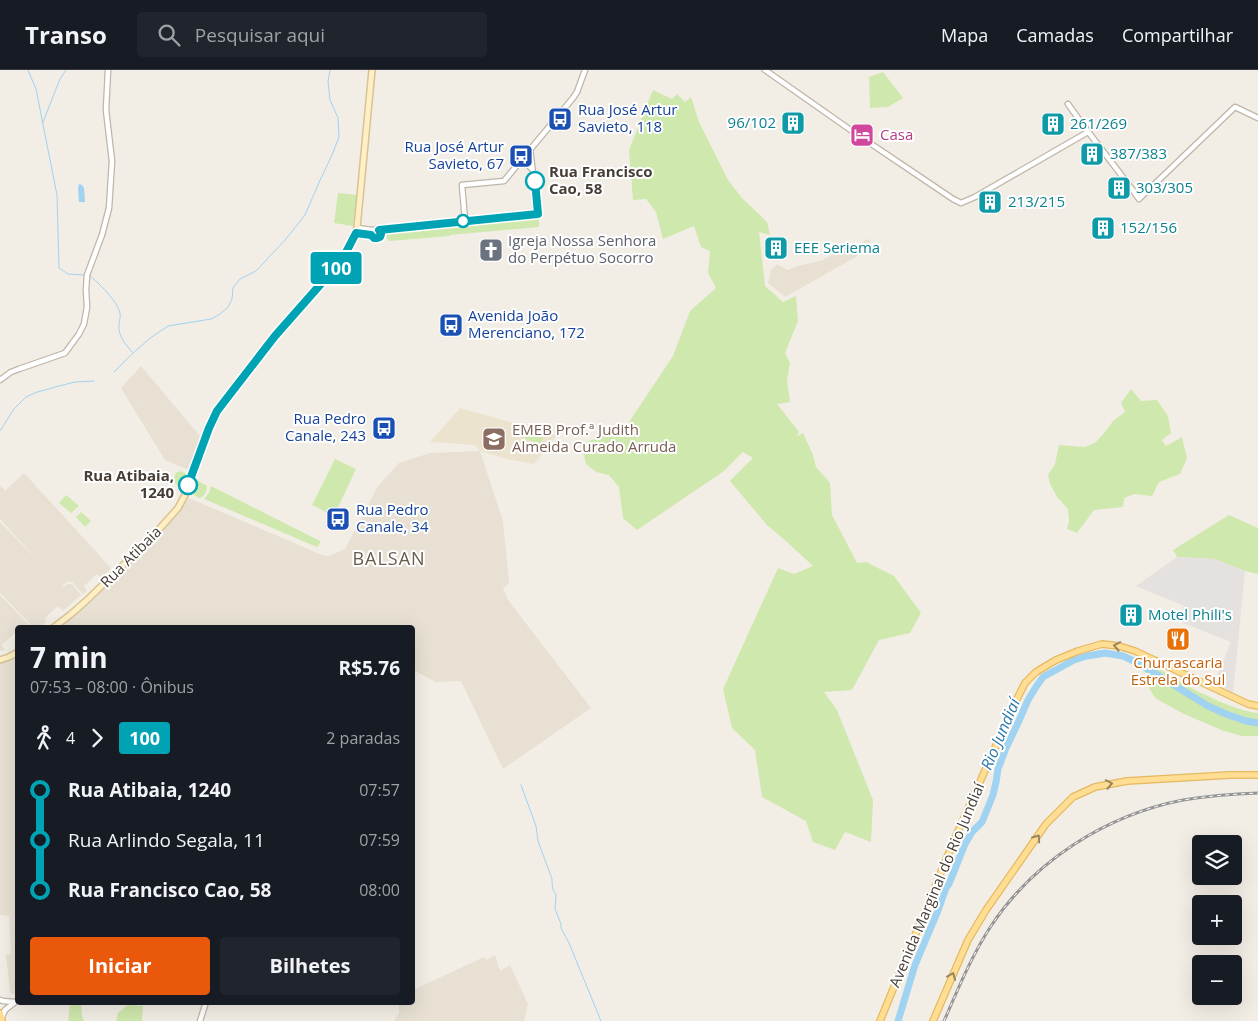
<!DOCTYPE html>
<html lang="pt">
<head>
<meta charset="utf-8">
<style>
  :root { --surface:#171b24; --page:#20242c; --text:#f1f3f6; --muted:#9ea1a6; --line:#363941; --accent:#ea580c }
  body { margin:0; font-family:"Open Sans",sans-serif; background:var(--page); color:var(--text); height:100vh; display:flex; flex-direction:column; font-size:19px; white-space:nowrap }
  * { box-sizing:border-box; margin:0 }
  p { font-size:16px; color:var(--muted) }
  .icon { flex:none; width:28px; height:28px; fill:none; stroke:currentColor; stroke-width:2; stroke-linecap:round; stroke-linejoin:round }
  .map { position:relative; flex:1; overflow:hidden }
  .details { position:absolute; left:15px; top:555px; width:400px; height:380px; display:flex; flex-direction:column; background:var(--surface); border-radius:5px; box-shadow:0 5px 20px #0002 }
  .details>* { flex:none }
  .badge { padding:0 10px; border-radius:4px; font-size:18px; line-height:32px }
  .buttons { position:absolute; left:1192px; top:765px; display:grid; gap:10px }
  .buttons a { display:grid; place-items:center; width:50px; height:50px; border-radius:5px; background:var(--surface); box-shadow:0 5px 20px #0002; font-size:25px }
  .map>.badge { position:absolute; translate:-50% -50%; box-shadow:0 0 0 2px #fff }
  .legs { display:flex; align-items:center; gap:8px; height:55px; padding:0 15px; font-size:16px }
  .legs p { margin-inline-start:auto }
  .overview { display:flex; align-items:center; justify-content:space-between; height:85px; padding:0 15px }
  h1 { font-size:28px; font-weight:700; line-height:38px }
  .primary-button { display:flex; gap:10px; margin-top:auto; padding:10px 15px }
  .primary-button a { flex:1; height:58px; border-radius:5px; background:var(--accent); color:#fff; font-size:20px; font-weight:700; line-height:58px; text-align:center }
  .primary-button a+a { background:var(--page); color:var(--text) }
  ul { padding:0 15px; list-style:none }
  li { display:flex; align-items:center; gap:18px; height:50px; font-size:19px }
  li i { display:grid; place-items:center; width:8px; height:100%; margin:0 6px; background:currentColor }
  li i::after { content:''; width:12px; height:12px; margin:-6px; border:4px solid; border-radius:50%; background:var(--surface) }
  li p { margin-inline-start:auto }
  li:first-child i { background:linear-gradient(#0000 50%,currentColor 0) }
  li:last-child i { background:linear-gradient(currentColor 50%,#0000 0) }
  header { display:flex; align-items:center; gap:30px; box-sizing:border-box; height:70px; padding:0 25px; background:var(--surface); border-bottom:1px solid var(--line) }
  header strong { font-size:24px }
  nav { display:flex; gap:28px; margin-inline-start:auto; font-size:18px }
  .search { width:350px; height:45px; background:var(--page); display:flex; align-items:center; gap:12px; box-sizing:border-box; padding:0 18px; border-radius:5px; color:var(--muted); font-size:19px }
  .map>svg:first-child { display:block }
</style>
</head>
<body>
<header>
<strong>Transo</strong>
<div class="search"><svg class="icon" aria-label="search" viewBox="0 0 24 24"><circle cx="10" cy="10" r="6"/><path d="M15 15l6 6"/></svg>Pesquisar aqui</div>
<nav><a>Mapa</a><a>Camadas</a><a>Compartilhar</a></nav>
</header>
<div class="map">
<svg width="1258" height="951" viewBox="0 0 1258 951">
  <rect width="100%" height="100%" fill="#f3eee5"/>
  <path fill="#e7e0d3" d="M867 169 871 171 856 187 785 227 768 213 771 200 777 194 788 200 798 196 823 190 845 178 861 173Z
    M141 296 204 371 191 401 165 390 121 318Z
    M480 381 503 451 509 513 503 518 508 530 591 638 503 699 461 611 436 612 415 601 413 603 412 558H57L189 428 322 485 328 486 345 479 378 416 399 393 430 383Z
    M24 403 111 498 101 508 97 504 84 516 87 521 83 524 72 512H67L62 516 63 517 68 514H72L81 525 63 541 58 536 45 548 46 552 39 557H33L0 523V452L42 495 0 449V417L1 416 5 421Z
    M0 525 31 557 18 558 17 566 15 563 2 575 5 580 0 581Z
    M17 586 18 923 12 924 10 921 6 885 11 884 9 846 0 845V591Z
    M495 885 500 901 510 895 528 934 524 951H394L399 943V936L400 933 412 932 413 920 484 887 486 890Z"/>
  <path fill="#ece3cf" d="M460 338 557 365 534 394 511 390 480 381 475 375 430 372Z"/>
  <path fill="#cfe8ad" d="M883 2 903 28 888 37 870 38 869 7Z
    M653 20 672 29 677 24 685 32 691 27 699 52 728 110 742 128 767 152 770 165 759 162 765 216 783 232 796 226 798 251 785 283 790 293 787 310 790 332 777 334 799 362 797 366 803 363 813 385 816 397 830 413 832 445 857 493 866 492 894 506 921 543 910 563 879 570 852 620 824 622 837 640 873 730 871 772 845 762 835 780 813 772 806 751 762 727 755 680 732 658 723 619 778 498 794 504 813 496 787 472 767 455 730 411 753 388 743 382 724 401 637 460 623 448 619 417 609 405 596 402 586 394 581 374 604 366 619 367 673 286 690 241 716 218 708 203 710 181 701 177 694 156 663 169 656 142 646 129 633 130 629 80Z
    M338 123 357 125 353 156 334 153Z
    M539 146V157L450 165V166L390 171 387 169V164L388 162 449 155V157Z
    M1131 319 1141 331 1157 330 1168 346 1171 363 1162 370 1166 376 1182 367 1187 388 1180 404 1159 412 1152 426 1134 424 1124 428 1123 437 1094 440 1077 463 1067 459 1069 451 1068 439 1057 427 1050 414 1048 405 1055 394 1059 375 1085 377 1095 373 1105 362 1113 351 1125 342 1121 333Z
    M528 358 544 363 541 374 525 369Z
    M335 389 356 399 334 446 312 435Z
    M180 401 189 405 184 418 176 414 173 409 176 403Z
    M195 409 207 416C207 421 205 427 199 428L189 422Z
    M211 416 320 471V473L317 477 204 429 209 423Z
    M66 425 79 436 71 443 59 433Z
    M81 442 91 451 85 457 76 447Z
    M1229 445 1258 458V504L1245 501 1214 489 1177 487 1173 480Z
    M1148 591C1173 609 1202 625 1231 636 1240 639 1248 642 1258 643V666H1242L1224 661 1184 644 1155 628 1148 616 1154 607 1148 605 1143 600 1145 592Z
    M70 933H81L82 946 84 951H68Z
    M128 935 143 936 142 951H116L118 943Z"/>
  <path fill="#e4e1de" d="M1177 487 1215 489 1245 501 1233 623 1226 619 1218 604 1231 572 1178 551 1184 536 1136 516Z"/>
  <path fill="#a0d2f1" d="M79 114 82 115 84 118 85 132H79L78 118Z"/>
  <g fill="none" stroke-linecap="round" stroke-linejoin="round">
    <path stroke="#a0d2f1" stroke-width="1" d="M28 0 36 19 57 125 59 198 68 204 84 205
      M43 52 60 9 66 0
      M90 206C99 213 118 232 120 243 121 246 119 251 119 254 118 267 125 273 132 282
      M114 302 132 284 149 269 168 256 211 249 220 244 228 237 232 229 233 218 240 209 256 201 286 169 305 145 321 108 332 85 339 67 338 48 330 30 328 12 330 0
      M0 361 14 339 26 327 37 322 45 320 55 317 75 312 94 311
      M521 715 536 756 538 771 552 809C552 814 552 820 556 824L555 839 561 854V858L569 873 601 951"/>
    <path stroke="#a0d2f1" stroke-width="7" d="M898 951 915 895 937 843 946 818 949 814 965 774 972 762 982 752 993 725 996 712 998 699 1006 678 1017 655 1028 630 1036 617 1043 607 1074 590 1087 586 1105 583 1123 586 1138 593 1208 636 1226 644 1246 651 1258 653"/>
    <g stroke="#beb6a8" stroke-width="7">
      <path id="tertiary" d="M765 0 852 61 953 129 961 133 975 127 1088 62
        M1068 34C1091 67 1116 97 1139 129L1235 37 1258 48
        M518 93 525 92 532 99
        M465 151 462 115 504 111 573 28 577 22 585 0
        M357 158 372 160 378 159 381 162 380 167 377 168H374L371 164 372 160
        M379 160 538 143 530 79
        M356 163 371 165
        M0 310 11 302 19 299 65 283 79 264 84 254 87 237 86 220 87 205 102 165 109 138 112 91 106 40 108 0
        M0 930 3 931 14 932
        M2 947 5 940 18 930
        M200 951 206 932"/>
    </g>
    <g stroke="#d7c397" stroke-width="8">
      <path id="secondary" d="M53 558 70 545 86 531 153 466 178 438 185 425 209 358 217 341 275 266 328 207 341 190 351 174 357 158 372 0
        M0 590 9 587 18 582"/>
    </g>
    <g stroke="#e5b961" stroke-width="8">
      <path id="primary" d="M0 943 2 951
        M880 951 955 768 1015 633 1025 613 1036 602 1056 590 1078 581 1102 574 1119 576 1135 581 1248 634 1258 636
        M933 951 968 870 986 840 1046 754 1073 727 1095 717 1127 711 1230 705H1258"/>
    </g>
    <use href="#tertiary" stroke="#fff" stroke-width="4.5"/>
    <use href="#secondary" stroke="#ffefc3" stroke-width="5"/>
    <use href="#primary" stroke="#ffdd92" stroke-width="5.5"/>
    <g stroke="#959595" stroke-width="3">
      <path id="rail" d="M944 951C958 919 972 885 991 856 1034 791 1106 745 1183 730 1208 726 1233 724 1258 723"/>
    </g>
    <use href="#rail" stroke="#fff" stroke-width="1" stroke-dasharray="4" stroke-linecap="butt"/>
  </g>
  <defs><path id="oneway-chevron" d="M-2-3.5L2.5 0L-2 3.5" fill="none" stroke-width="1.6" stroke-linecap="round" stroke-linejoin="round" transform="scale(1.25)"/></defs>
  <g stroke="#99865f">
    <use href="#oneway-chevron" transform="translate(1117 576) rotate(-169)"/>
    <use href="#oneway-chevron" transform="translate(1109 714) rotate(-11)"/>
    <use href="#oneway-chevron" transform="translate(1037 768) rotate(-55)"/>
    <use href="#oneway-chevron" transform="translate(952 906) rotate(-67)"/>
  </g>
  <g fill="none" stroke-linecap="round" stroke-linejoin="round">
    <g stroke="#fff" stroke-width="11">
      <path id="line-1" d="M188 415 209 358 217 341 275 266 342 190 356 163 371 165 374 168H377L380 167 381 164 379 160 538 144 535 111"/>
    </g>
    <use href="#line-1" stroke="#00a3b4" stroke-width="8"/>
  </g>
  <defs>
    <g id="bus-square" transform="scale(1.25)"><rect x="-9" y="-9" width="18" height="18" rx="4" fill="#1a4fb4" stroke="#fff"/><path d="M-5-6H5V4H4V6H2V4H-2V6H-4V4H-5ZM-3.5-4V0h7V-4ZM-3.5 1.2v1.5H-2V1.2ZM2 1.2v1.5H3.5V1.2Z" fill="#fff"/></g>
    <g id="building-square" transform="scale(1.25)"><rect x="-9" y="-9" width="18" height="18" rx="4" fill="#0f9aa8" stroke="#fff"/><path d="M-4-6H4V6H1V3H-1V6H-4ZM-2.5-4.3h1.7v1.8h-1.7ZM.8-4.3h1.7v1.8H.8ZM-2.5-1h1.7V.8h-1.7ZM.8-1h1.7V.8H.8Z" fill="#fff"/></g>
    <g id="hotel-square" transform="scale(1.25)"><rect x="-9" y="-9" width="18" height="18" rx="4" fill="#d1479c" stroke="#fff"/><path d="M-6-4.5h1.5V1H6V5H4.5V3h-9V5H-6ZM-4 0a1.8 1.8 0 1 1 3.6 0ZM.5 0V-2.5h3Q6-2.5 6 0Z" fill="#fff"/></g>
    <g id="church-square" transform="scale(1.25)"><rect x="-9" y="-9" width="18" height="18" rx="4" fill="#6b7280" stroke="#fff"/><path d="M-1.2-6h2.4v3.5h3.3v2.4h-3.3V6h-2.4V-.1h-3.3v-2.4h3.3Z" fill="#fff"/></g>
    <g id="school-square" transform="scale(1.25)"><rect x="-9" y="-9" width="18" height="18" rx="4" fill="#8d6e63" stroke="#fff"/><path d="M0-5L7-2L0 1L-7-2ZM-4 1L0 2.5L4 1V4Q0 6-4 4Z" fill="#fff"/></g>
    <g id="restaurant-square" transform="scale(1.25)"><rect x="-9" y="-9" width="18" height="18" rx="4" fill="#e8710a" stroke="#fff"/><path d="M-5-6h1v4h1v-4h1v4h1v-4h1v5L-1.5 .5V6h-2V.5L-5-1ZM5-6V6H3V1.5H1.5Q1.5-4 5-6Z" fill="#fff"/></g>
  </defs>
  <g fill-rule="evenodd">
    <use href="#bus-square" x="560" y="49"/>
    <use href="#building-square" x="793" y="53"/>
    <use href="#building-square" x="1053" y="54"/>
    <use href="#hotel-square" x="862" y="65"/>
    <use href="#building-square" x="1092" y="84"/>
    <use href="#bus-square" x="521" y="86"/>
    <use href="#building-square" x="1119" y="118"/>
    <use href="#building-square" x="990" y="132"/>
    <use href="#building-square" x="1103" y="158"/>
    <use href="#building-square" x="776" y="178"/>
    <use href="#church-square" x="491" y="180"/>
    <use href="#bus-square" x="451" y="255"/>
    <use href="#bus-square" x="384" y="358"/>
    <use href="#school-square" x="494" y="369"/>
    <use href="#bus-square" x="338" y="449"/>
    <use href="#building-square" x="1131" y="545"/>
    <use href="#restaurant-square" x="1178" y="569"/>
  </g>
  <g fill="#fff" stroke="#00a3b4" stroke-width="2.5">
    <circle cx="535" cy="111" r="9"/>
    <circle cx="463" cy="151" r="6"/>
    <circle cx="188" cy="415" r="9"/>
  </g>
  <g text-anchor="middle" stroke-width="4" stroke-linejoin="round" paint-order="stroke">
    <g font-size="15" fill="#164399" stroke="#fff" text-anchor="start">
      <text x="578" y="45">Rua José Artur<tspan x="578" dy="17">Savieto, 118</tspan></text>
      <text x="504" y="82" text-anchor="end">Rua José Artur<tspan x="504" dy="17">Savieto, 67</tspan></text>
      <text x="468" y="251">Avenida João<tspan x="468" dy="17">Merenciano, 172</tspan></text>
      <text x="366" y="354" text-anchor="end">Rua Pedro<tspan x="366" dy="17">Canale, 243</tspan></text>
      <text x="356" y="445">Rua Pedro<tspan x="356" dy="17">Canale, 34</tspan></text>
    </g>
    <g font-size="15" fill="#0d838f" stroke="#fff" text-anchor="start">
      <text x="776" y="58" text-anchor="end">96/102</text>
      <text x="1070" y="59">261/269</text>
      <text x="1110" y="89">387/383</text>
      <text x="1136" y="123">303/305</text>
      <text x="1008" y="137">213/215</text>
      <text x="1120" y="163">152/156</text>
      <text x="794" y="183">EEE Seriema</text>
      <text x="1148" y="550">Motel Phili's</text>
    </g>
    <g font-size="15" fill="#b23c85" stroke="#fff" text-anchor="start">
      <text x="880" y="70">Casa</text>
    </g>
    <g font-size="15" font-weight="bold" fill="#463e35" stroke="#fff" text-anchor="start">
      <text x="549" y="107">Rua Francisco<tspan x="549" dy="17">Cao, 58</tspan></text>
      <text x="174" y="411" text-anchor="end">Rua Atibaia,<tspan x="174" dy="17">1240</tspan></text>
    </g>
    <g font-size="15" fill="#5b616d" stroke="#fff" text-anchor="start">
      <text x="508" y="176">Igreja Nossa Senhora<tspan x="508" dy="17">do Perpétuo Socorro</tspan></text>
    </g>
    <g font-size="15" fill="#785e54" stroke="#fff" text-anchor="start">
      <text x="512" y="365">EMEB Prof.ª Judith<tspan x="512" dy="17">Almeida Curado Arruda</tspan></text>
    </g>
    <g font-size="15" fill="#463e35" stroke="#fff">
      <text transform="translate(131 487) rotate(-45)" y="5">Rua Atibaia</text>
      <text transform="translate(937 815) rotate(-67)" y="5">Avenida Marginal do Rio Jundiaí</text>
    </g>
    <g font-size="15" fill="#c56008" stroke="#fff">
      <text x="1178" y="598">Churrascaria<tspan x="1178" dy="17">Estrela do Sul</tspan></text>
    </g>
    <g font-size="16" font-style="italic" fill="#2c79ab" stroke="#fff">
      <text transform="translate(1000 664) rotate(-67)" y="6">Rio Jundiaí</text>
    </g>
    <g font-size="18" letter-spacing="1" fill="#685c4c" stroke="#fff">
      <text x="389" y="495">BALSAN</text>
    </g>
  </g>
</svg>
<div class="buttons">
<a><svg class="icon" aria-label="layers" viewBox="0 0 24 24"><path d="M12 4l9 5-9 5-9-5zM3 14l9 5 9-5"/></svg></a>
<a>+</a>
<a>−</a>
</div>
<b class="badge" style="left:336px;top:198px;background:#00a3b4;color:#fff">100</b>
<section class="details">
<div class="overview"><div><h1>7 min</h1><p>07:53 – 08:00 · Ônibus</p></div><b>R$5.76</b></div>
<div class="legs"><svg class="icon" aria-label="walk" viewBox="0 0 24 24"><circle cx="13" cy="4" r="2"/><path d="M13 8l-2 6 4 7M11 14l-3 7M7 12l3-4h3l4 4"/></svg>4<svg class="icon" aria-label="forward" viewBox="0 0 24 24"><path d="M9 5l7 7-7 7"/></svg><b class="badge" style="background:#00a3b4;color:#fff">100</b><p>2 paradas</p></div>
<ul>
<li><i style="color:#00a3b4"></i><b>Rua Atibaia, 1240</b><p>07:57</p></li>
<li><i style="color:#00a3b4"></i><span>Rua Arlindo Segala, 11</span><p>07:59</p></li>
<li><i style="color:#00a3b4"></i><b>Rua Francisco Cao, 58</b><p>08:00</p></li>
</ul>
<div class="primary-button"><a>Iniciar</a><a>Bilhetes</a></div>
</section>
</div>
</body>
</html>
